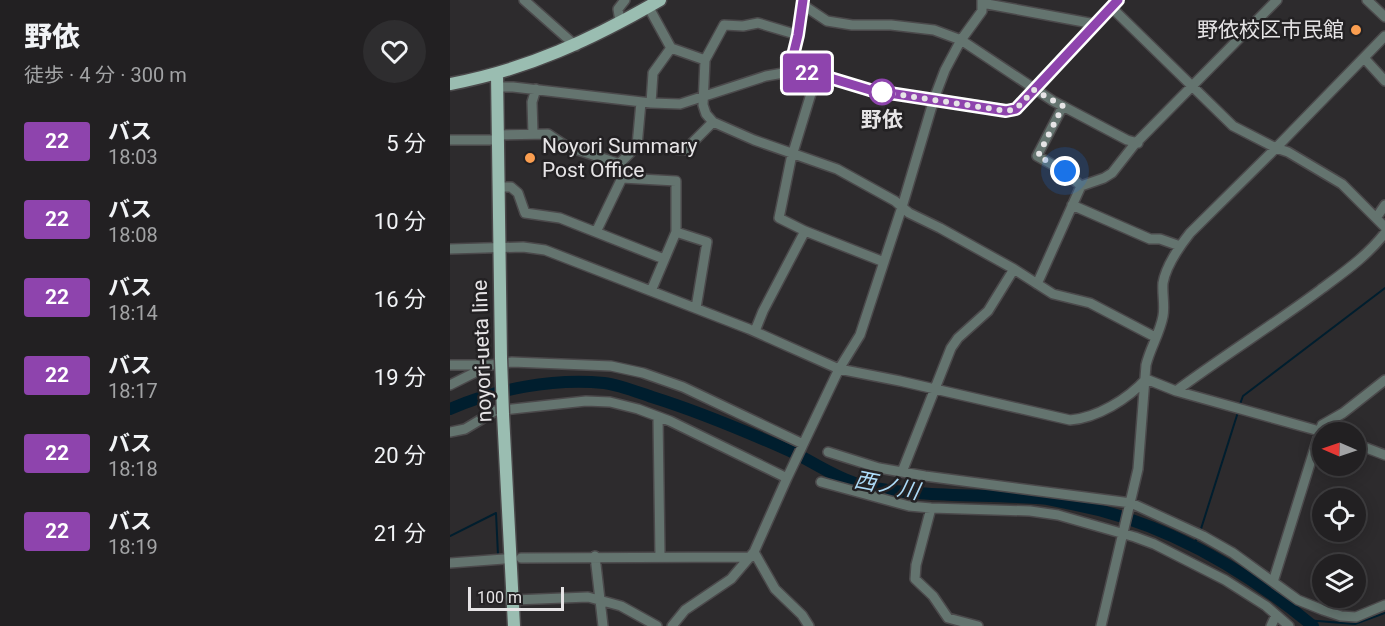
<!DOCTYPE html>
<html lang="ja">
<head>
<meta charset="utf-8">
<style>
  :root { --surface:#222022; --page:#2e2d2f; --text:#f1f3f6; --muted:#a2a3a5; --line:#3f3e40 }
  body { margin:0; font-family:Roboto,"Noto Sans JP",sans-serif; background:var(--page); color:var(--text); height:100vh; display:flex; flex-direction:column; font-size:22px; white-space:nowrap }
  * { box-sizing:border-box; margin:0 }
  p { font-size:20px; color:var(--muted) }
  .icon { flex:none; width:33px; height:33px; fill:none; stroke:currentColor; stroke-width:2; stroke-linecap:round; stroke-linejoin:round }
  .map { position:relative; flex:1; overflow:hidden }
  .drawer { display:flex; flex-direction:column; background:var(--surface); width:450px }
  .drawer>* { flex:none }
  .badge { padding:0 12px; border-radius:4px; font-size:21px; line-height:39px }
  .needle { width:39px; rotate:272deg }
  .fabs { position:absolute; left:862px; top:422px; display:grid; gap:12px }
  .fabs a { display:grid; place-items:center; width:54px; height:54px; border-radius:50%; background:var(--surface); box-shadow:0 3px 15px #0003,0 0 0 2px var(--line); font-size:30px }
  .scale { position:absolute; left:18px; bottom:15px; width:96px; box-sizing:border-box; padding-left:6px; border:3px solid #e6e4e6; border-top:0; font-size:16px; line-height:21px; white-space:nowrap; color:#e6e4e6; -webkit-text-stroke:4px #232123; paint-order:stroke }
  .you { position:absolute; width:30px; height:30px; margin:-15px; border:4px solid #fff; border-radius:50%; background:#1a73e8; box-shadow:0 0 0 9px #1a73e833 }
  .map>.badge { position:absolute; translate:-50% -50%; box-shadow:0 0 0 3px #fff }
  .round { display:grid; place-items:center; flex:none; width:63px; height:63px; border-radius:32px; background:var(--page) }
  .headline { display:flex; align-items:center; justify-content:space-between; height:102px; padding:0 24px }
  h1 { font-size:28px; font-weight:800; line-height:45px }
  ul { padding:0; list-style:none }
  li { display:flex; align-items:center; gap:18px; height:78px; padding:0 24px }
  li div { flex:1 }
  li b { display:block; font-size:22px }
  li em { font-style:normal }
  li .badge { min-width:66px; font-weight:700; text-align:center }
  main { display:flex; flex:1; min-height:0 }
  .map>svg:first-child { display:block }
</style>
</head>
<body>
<main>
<section class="drawer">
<div class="headline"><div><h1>野依</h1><p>徒歩 · 4 分 · 300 m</p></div><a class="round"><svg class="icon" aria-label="heart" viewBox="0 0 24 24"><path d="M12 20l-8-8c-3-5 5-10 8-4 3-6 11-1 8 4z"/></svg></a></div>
<ul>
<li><span class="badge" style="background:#8e44ad;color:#fff">22</span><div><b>バス</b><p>18:03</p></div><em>5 分</em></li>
<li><span class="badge" style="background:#8e44ad;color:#fff">22</span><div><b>バス</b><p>18:08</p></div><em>10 分</em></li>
<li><span class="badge" style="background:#8e44ad;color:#fff">22</span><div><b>バス</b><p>18:14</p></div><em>16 分</em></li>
<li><span class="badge" style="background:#8e44ad;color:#fff">22</span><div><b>バス</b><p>18:17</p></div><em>19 分</em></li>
<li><span class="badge" style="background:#8e44ad;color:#fff">22</span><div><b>バス</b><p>18:18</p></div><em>20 分</em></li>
<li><span class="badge" style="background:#8e44ad;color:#fff">22</span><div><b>バス</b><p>18:19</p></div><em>21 分</em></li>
</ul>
</section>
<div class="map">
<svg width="935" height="626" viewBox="0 0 935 626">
  <rect width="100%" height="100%" fill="#2d2b2d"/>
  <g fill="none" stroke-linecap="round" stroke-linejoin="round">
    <path stroke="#001e2e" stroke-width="2" d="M790 404 793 396 935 288
      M750 532 788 412
      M0 536 46 513 48 555
      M743 545 748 537
      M855 620 905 624 935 613"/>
    <path stroke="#001e2e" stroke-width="12" d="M0 409C46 389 103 378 154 383 170 385 187 392 202 397 250 412 295 431 340 451 364 462 385 478 411 485 468 498 528 494 586 498 598 498 610 502 622 504 712 521 793 568 863 626"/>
    <g stroke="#4b494b" stroke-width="12">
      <path id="minor" d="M74 0 126 46
        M917 0 935 17
        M532 3 645 24
        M353 5 377 21 402 25H441L484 30 511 40 603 101 677 140 688 143
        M198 6 221 48 255 60 253 105 256 114 263 122 304 140 387 169 445 201 459 213 490 228 564 269 603 294 640 303 705 337
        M661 7 783 126 826 148 838 152 892 184 935 227
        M170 21 168 9 175 0
        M914 58 935 81
        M255 60 274 25 293 26 308 23 348 35
        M339 72 348 35 353 0
        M367 74 341 159 329 218 355 231 434 262
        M49 87H63L201 103 230 104 316 76 339 72 367 74 420 90 563 111 668 0
        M191 102 187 146 235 150 263 122
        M201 103 203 73 221 48
        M613 106 587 156 614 171 631 186
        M83 134 82 102 86 89
        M48 135 98 134 116 146 170 164
        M0 140H48
        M187 146 166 167 172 178 226 181V232L201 291
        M48 187H61L68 193 75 213 110 218 214 259
        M622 205 700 239H710L730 246
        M926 218 935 205
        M146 232 172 178
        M226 232 257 242 246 308
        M0 249 73 247 95 250 299 329 389 369 450 381 620 420C647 418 678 399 696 379
        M587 284 631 186 654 178 662 173 684 145 827 0
        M305 331 313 311 355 231
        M0 365H41L62 362 161 366 193 373 233 387 353 444
        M696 379 726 391 873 432
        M0 385 38 366
        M726 391C773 356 823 325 870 290 894 272 916 257 935 233
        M208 417 210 556
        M0 432 15 429 45 411 136 401 160 402 188 409 220 421 337 478
        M906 444 935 455
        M378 452 429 468 475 476 681 503 753 536 783 553 848 600 873 610 891 616 906 617 935 605
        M452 472 501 348 508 338 538 311 564 269
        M371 482 459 506 481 508 580 511 608 515 685 537 704 544 775 580 816 606 839 626
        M481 508 466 565 465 579 483 596 498 618 528 626
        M304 552 325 589 352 615 359 626
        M145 556 153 626
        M71 558 301 557
        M0 563 54 559
        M823 582 872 425 893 413 935 380
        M64 600 138 597 171 606 207 626
        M222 626 235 610 281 579 304 552 337 478 389 369 410 335 452 207 484 99 495 70 511 40 532 11V0
        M651 626 688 469 696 365C700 348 710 333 713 316 715 305 712 294 713 283 716 265 729 247 740 233L820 154 935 36
        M821 626 826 615"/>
    </g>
    <g stroke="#4b494b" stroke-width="15">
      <path id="major" d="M47 74 51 358
        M0 84C76 70 143 39 210 0
        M53 414 64 626"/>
    </g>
    <use href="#minor" stroke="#64746f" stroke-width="9"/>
    <use href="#major" stroke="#9abdb1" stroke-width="12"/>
    <g stroke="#4b494b" stroke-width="15" stroke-linecap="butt">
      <path id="major-bridge" d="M51 358 53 414"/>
    </g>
    <use href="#major-bridge" stroke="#9abdb1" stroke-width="12"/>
  </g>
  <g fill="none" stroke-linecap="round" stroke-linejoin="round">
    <g stroke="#fff" stroke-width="14">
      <path id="line" d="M353 0 348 35 339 72 367 74 420 90 556 111 566 109 668 0"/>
    </g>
    <use href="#line" stroke="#8e44ad" stroke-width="9"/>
    <path stroke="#e6e4e6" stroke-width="6" stroke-dasharray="0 10.8" d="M432 92 556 111 566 109 584 90 613 106 588 156 615 171"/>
  </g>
  <g fill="#fb9e50" stroke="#232123" stroke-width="2">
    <circle cx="906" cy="30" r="6"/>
    <circle cx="80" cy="158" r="6"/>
  </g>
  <circle fill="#fff" stroke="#8e44ad" stroke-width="3" cx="432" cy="92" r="12"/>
  <g text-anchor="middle" stroke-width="5" stroke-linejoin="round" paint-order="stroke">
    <g font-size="21" fill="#e6e4e6" stroke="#232123" text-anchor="end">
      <text x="894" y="37">野依校区市民館</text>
      <text x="92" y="153" text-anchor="start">Noyori Summary<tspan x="92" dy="24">Post Office</tspan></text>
    </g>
    <g font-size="21" font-weight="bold" fill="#e6e4e6" stroke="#232123">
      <text x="432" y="127">野依</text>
    </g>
    <g font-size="21" fill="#e6e4e6" stroke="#232123">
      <text transform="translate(32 351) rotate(-92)" y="7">noyori-ueta line</text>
    </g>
    <g font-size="22" font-style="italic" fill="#acdaf7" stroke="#232123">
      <text transform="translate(437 485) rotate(11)" y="8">西ノ川</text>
    </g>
  </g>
</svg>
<div class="fabs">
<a><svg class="needle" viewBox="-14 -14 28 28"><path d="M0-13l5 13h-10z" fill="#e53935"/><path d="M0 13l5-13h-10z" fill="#a2a3a5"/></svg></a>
<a><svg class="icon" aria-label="locate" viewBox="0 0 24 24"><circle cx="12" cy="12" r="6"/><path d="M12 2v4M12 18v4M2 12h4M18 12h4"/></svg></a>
<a><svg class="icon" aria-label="layers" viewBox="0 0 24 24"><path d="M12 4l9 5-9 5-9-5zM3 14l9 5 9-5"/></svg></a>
</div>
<div class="scale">100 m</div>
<div class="you" style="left:615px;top:171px"></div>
<b class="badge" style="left:357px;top:73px;background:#8e44ad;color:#fff">22</b>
</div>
</main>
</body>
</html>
